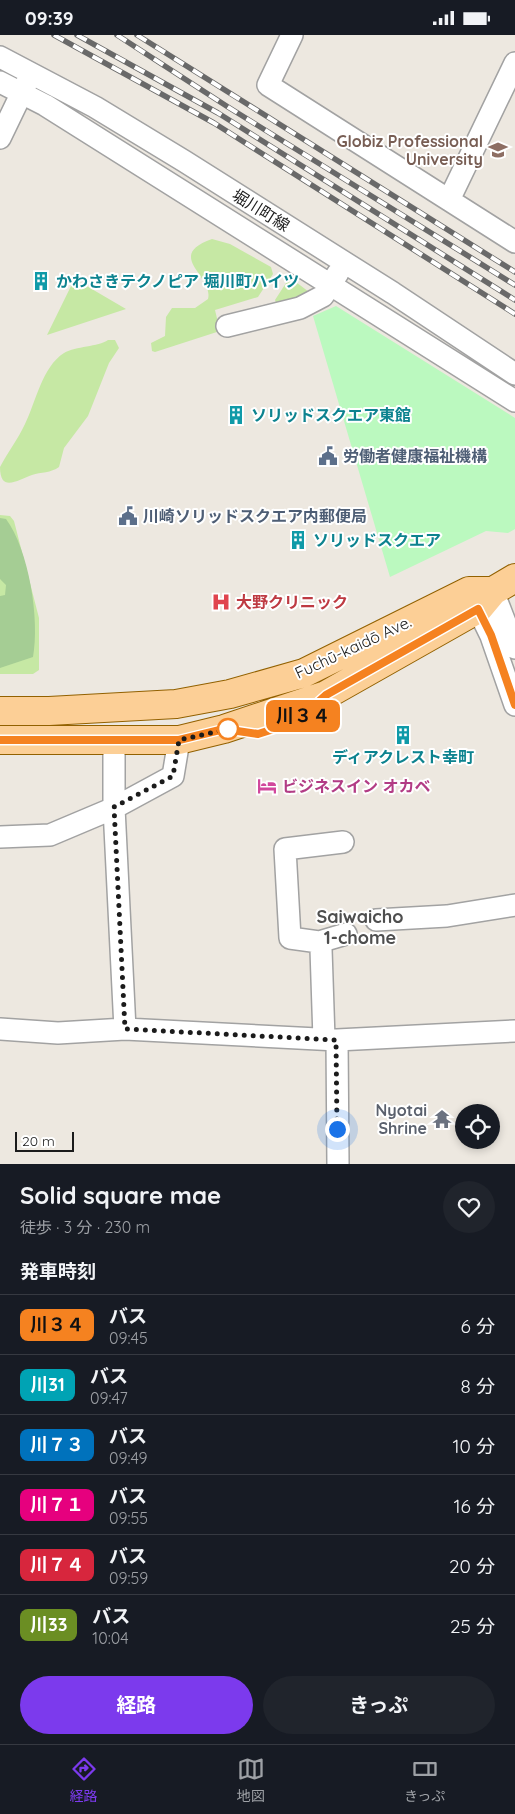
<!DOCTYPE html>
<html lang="ja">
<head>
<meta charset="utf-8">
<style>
  :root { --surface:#171b24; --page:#20242c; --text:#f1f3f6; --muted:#9ea1a6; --line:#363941; --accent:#7c3aed }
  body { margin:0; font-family:Quicksand,"Noto Sans JP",sans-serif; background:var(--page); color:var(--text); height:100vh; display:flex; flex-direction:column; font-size:19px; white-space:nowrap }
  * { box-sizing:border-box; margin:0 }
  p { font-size:16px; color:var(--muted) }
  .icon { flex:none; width:28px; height:28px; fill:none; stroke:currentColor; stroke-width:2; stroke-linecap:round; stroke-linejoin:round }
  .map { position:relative; height:1129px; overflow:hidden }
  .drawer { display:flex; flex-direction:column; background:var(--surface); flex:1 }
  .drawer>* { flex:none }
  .badge { padding:0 10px; border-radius:8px; font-size:18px; line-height:32px }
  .fabs { position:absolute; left:455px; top:1069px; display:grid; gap:10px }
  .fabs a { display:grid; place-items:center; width:45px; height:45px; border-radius:50%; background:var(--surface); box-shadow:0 2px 8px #0003; font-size:25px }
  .scale { position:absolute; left:15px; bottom:12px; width:59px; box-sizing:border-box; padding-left:5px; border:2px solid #1b1b1b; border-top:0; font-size:14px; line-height:18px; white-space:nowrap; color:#1b1b1b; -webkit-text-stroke:4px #fff; paint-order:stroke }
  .you { position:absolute; width:25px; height:25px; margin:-12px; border:4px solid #fff; border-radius:50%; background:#1a73e8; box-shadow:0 0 0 8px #1a73e833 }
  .map>.badge { position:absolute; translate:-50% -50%; box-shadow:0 0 0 2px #fff }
  h2 { padding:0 20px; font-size:19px; line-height:45px }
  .round { display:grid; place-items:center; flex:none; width:52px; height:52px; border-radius:26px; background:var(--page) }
  .overview { display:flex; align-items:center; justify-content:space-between; height:85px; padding:0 20px }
  h1 { font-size:24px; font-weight:700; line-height:38px }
  .cta { display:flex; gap:10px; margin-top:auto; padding:10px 20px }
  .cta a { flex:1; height:58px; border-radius:30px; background:var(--accent); color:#fff; font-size:20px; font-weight:700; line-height:58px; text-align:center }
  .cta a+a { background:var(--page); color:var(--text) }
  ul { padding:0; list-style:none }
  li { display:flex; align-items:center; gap:15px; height:60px; padding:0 20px; border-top:1px solid var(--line) }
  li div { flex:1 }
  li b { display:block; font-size:19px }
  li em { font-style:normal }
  li .badge { min-width:55px; font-weight:700; text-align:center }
  .status { display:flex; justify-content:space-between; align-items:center; height:35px; padding:0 25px; background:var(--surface); direction:ltr }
  .status svg { height:14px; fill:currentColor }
  .tabs { display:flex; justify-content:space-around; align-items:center; height:70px; border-top:1px solid var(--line); background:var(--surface); font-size:14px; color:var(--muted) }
  .tabs a { display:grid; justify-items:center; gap:2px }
  .tabs .current { color:var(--accent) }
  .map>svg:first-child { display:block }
</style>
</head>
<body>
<div class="status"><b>09:39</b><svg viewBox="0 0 49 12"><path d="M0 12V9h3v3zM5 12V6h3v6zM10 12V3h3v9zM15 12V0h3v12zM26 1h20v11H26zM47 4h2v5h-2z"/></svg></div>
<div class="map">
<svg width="515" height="1129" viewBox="0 0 515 1129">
  <rect width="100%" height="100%" fill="#ede8e0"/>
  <path fill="#c6e8a4" d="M212 204 230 209 271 232 273 239 258 262 215 275 220 296 155 317 152 316 151 308 165 301 166 282 172 273H195L208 264C214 241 164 221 212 204Z
    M292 244 309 257 308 262 277 270 275 265 286 248Z
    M72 249 85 250 126 274 47 300Z
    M108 305H115L119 313 109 328 88 381 64 413 59 432C51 438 41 437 32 440 19 444 0 459 0 432 8 417 18 404 25 389 36 367 42 332 64 318 76 311 98 312 108 305Z
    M0 480 10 481 14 486 39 583V635L33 639H0Z"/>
  <path fill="#a5cd94" d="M0 483 6 484C29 515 40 585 33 622L0 633V561L5 560 6 550 0 544Z"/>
  <path fill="#bbf9bf" d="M336 271 515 383V494L508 498 486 496 390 542 313 281Z"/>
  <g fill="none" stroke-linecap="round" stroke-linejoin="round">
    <g stroke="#a2a2a2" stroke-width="24">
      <path id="minor" d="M292 0 268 50 515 207
        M0 22 95 72 184 126 393 258 515 339
        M0 47 45 70 515 366
        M0 103 27 47
        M449 165 515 28
        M227 291 300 273 323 261 338 238
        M493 556 515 613
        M471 560 491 601 515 670
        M114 706V773L125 994
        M0 802 50 800 114 773 173 741 179 705
        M343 807 285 814 290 903 319 907 346 899
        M376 885 447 881 515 870
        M319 907 321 914 324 1004
        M0 994 58 998 125 994 337 1005 515 996
        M337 1005 338 1129"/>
    </g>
    <g stroke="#926100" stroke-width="30">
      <path id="major" d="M0 676H49L176 669 230 659 304 638 469 556H493
        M0 705H179L224 694 326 660 478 574 493 556 515 543"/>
    </g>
    <use href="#minor" stroke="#fff" stroke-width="21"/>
    <use href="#major" stroke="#fccf96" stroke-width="28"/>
    <g stroke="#696969" stroke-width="5.5">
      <path id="rail" d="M54 0 214 88 515 279
        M77 0 218 78 515 265
        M117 0 228 72 515 250
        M137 0 515 237"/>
    </g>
    <use href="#rail" stroke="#fff" stroke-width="4" stroke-dasharray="11" stroke-linecap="butt"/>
  </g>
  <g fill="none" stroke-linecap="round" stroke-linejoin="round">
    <g stroke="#fff" stroke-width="11">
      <path id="line" d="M0 705H179L224 694 258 699 296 687 326 660 478 574 491 600 515 670"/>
    </g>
    <use href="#line" stroke="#f58220" stroke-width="8"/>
    <path stroke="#1b1b1b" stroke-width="5" stroke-dasharray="0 9" d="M228 694 179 705 173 741 114 772 125 994 336 1005 337 1094"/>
  </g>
  <defs>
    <g id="university-bare" transform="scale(1.5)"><path d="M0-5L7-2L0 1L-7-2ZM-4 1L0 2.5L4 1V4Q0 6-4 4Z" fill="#8d6e63" stroke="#fff" stroke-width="2.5" paint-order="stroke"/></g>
    <g id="building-bare" transform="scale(1.5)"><path d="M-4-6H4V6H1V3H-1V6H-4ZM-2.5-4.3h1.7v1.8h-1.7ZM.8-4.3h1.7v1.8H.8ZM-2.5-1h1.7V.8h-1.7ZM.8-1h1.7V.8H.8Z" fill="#0f9aa8" stroke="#fff" stroke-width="2.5" paint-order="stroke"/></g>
    <g id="civic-bare" transform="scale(1.5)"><path d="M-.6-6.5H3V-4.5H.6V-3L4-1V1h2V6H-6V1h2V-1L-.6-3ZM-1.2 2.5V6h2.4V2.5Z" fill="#5c6f8a" stroke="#fff" stroke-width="2.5" paint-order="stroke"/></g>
    <g id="hospital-bare" transform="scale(1.5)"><path d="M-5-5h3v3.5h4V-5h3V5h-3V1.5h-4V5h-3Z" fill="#e0444e" stroke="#fff" stroke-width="2.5" paint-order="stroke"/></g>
    <g id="hotel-bare" transform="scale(1.5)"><path d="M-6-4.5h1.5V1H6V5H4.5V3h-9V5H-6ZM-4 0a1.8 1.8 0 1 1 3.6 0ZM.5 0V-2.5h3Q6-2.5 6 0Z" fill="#d1479c" stroke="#fff" stroke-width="2.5" paint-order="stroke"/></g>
    <g id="temple-bare" transform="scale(1.5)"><path d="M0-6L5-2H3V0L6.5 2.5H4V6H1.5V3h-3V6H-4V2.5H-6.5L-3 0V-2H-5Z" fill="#6b7280" stroke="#fff" stroke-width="2.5" paint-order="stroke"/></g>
  </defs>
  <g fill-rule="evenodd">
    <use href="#university-bare" x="498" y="115"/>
    <use href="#building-bare" x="41" y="246"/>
    <use href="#building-bare" x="236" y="380"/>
    <use href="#civic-bare" x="328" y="421"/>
    <use href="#civic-bare" x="128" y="481"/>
    <use href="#building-bare" x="298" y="505"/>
    <use href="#hospital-bare" x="221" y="567"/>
    <use href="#building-bare" x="403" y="700"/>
    <use href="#hotel-bare" x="267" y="751"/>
    <use href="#temple-bare" x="442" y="1084"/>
  </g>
  <circle fill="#fff" stroke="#f58220" stroke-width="2.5" cx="228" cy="694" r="10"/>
  <g text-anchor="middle" stroke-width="4" stroke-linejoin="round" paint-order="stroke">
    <g font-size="16" font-weight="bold" fill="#785e54" stroke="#fff" text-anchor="end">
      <text x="483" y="112">Globiz Professional<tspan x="483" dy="18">University</tspan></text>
    </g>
    <g font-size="16" fill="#1b1b1b" stroke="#fff">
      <text transform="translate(261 175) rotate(32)" y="6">堀川町線</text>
      <text transform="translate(353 612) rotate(-25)" y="6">Fuchū-kaidō Ave.</text>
    </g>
    <g font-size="16" font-weight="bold" fill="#0d838f" stroke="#fff" text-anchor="start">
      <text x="56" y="252">かわさきテクノピア 堀川町ハイツ</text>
      <text x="251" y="386">ソリッドスクエア東館</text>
      <text x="313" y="511">ソリッドスクエア</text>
      <text x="403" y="728" text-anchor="middle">ディアクレスト幸町</text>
    </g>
    <g font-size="16" font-weight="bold" fill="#4e5e75" stroke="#fff" text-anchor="start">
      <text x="343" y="427">労働者健康福祉機構</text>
      <text x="143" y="487">川崎ソリッドスクエア内郵便局</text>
    </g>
    <g font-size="16" font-weight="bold" fill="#be3a42" stroke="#fff" text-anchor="start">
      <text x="236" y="573">大野クリニック</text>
    </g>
    <g font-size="16" font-weight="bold" fill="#b23c85" stroke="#fff" text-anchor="start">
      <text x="282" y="757">ビジネスイン オカベ</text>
    </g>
    <g font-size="16" font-weight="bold" fill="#5b616d" stroke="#fff" text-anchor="end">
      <text x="427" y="1081">Nyotai<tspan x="427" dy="18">Shrine</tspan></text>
    </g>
    <g font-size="18" font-weight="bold" fill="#4e4e4e" stroke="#fff">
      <text x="360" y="888">Saiwaicho<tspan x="360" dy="21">1-chome</tspan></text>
    </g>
  </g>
</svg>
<div class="fabs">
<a><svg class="icon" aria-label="locate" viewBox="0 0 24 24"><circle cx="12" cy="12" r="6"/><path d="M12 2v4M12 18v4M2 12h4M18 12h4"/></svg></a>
</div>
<div class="scale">20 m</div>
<div class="you" style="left:337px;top:1094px"></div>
<b class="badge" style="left:303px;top:681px;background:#f58220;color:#111">川３４</b>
</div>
<section class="drawer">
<div class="overview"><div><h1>Solid square mae</h1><p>徒歩 · 3 分 · 230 m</p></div><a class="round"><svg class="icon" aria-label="heart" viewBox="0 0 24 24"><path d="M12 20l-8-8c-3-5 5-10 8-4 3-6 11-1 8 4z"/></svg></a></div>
<h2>発車時刻</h2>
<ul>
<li><span class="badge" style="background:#f58220;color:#111">川３４</span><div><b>バス</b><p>09:45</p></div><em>6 分</em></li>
<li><span class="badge" style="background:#00a3b4;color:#fff">川31</span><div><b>バス</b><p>09:47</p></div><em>8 分</em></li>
<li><span class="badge" style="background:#0072bc;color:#fff">川７３</span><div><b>バス</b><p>09:49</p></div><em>10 分</em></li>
<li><span class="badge" style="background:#e6007e;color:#fff">川７１</span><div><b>バス</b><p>09:55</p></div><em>16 分</em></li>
<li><span class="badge" style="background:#d7263d;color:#fff">川７４</span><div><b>バス</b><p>09:59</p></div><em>20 分</em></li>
<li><span class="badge" style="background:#6b8e23;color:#fff">川33</span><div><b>バス</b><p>10:04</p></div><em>25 分</em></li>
</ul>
<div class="cta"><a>経路</a><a>きっぷ</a></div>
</section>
<nav class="tabs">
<a class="current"><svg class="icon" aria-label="directions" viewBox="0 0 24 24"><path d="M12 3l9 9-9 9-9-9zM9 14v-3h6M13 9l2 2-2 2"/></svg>経路</a>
<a><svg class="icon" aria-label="map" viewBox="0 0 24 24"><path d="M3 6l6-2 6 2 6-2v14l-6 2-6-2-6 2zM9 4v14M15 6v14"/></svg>地図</a>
<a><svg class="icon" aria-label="tickets" viewBox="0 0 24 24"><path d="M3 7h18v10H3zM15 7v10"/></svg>きっぷ</a>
</nav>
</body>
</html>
